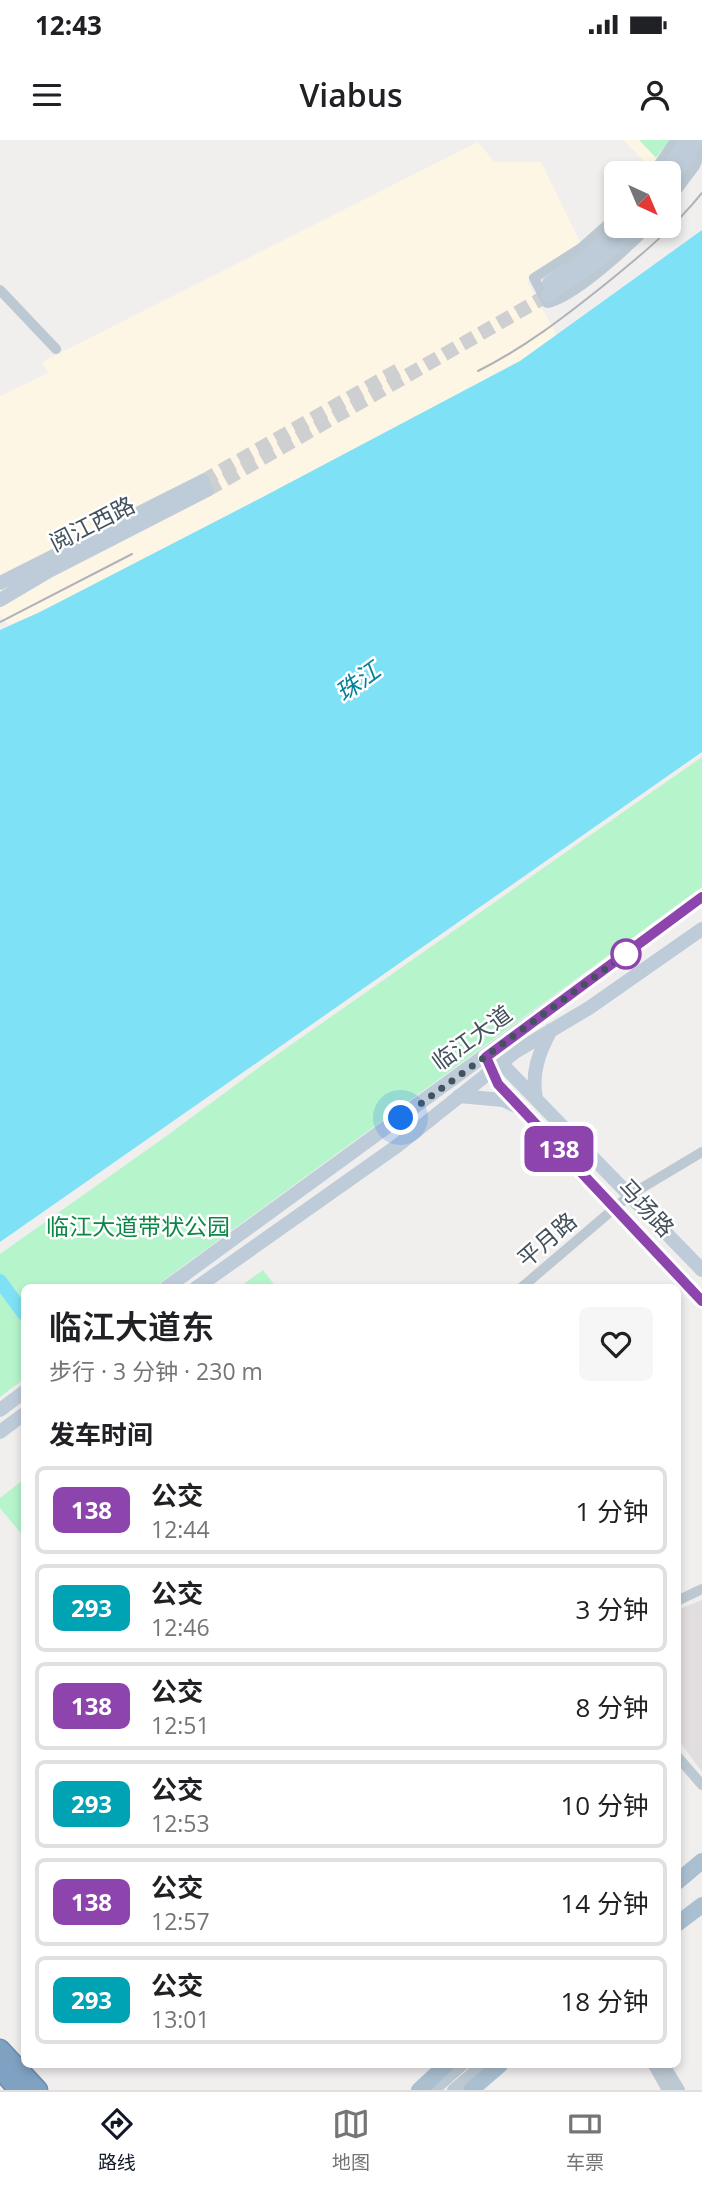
<!DOCTYPE html>
<html lang="zh">
<head>
<meta charset="utf-8">
<style>
  :root { --surface:#fff; --page:#f6f6f6; --text:#202124; --muted:#757577; --line:#e0e0e0; --accent:#111827 }
  body { margin:0; font-family:"Open Sans","Noto Sans SC",sans-serif; background:var(--page); color:var(--text); height:100vh; display:flex; flex-direction:column; font-size:26px; white-space:nowrap }
  * { box-sizing:border-box; margin:0 }
  p { font-size:23px; color:var(--muted) }
  .icon { flex:none; width:38px; height:38px; fill:none; stroke:currentColor; stroke-width:2; stroke-linecap:round; stroke-linejoin:round }
  .map { position:relative; flex:1; overflow:hidden }
  .side { position:absolute; left:21px; top:1144px; width:660px; height:784px; display:flex; flex-direction:column; background:var(--surface); border-radius:10px; box-shadow:0 4px 10px #0003 }
  .side>* { flex:none }
  .badge { padding:0 14px; border-radius:10px; font-size:24px; line-height:46px }
  .needle { width:46px; rotate:136deg }
  .fabs { position:absolute; left:604px; top:21px; display:grid; gap:14px }
  .fabs a { display:grid; place-items:center; width:77px; height:77px; border-radius:10px; background:var(--surface); box-shadow:0 4px 10px #0003; font-size:35px }
  .you { position:absolute; width:35px; height:35px; margin:-18px; border:5px solid #fff; border-radius:50%; background:#1a73e8; box-shadow:0 0 0 10px #1a73e833 }
  .map>.badge { position:absolute; translate:-50% -50%; box-shadow:0 0 0 4px #fff }
  h2 { padding:0 28px; font-size:26px; line-height:63px }
  .round { display:grid; place-items:center; flex:none; width:74px; height:74px; border-radius:10px; background:var(--page) }
  .headline { display:flex; align-items:center; justify-content:space-between; height:119px; padding:0 28px }
  h1 { font-size:33px; font-weight:600; line-height:52px }
  ul { padding:0; list-style:none }
  li { display:flex; align-items:center; gap:21px; height:88px; margin:0 14px 10px; padding:0 14px; border:4px solid var(--line); border-radius:10px }
  li div { flex:1 }
  li b { display:block; font-size:26px }
  li em { font-style:normal }
  li .badge { min-width:77px; font-weight:700; text-align:center }
  .status { display:flex; justify-content:space-between; align-items:center; height:49px; padding:0 35px; background:var(--surface); direction:ltr }
  .status svg { height:19px; fill:currentColor }
  header { display:flex; justify-content:space-between; align-items:center; height:91px; padding:0 28px; background:var(--surface); font-size:32px; font-weight:600 }
  .tabs { display:flex; justify-content:space-around; align-items:center; height:98px; border-top:2px solid var(--line); background:var(--surface); font-size:19px; color:var(--muted) }
  .tabs a { display:grid; justify-items:center; gap:4px }
  .tabs .current { color:var(--accent) }
  .map>svg:first-child { display:block }
</style>
</head>
<body>
<div class="status"><b>12:43</b><svg viewBox="0 0 49 12"><path d="M0 12V9h3v3zM5 12V6h3v6zM10 12V3h3v9zM15 12V0h3v12zM26 1h20v11H26zM47 4h2v5h-2z"/></svg></div>
<header><svg class="icon" aria-label="menu" viewBox="0 0 24 24"><path d="M4 6h16M4 12h16M4 18h16"/></svg>Viabus<svg class="icon" aria-label="person" viewBox="0 0 24 24"><circle cx="12" cy="8" r="4"/><path d="M4 21q1-7 8-7t8 7"/></svg></header>
<div class="map">
<svg width="702" height="1950" viewBox="0 0 702 1950">
  <rect width="100%" height="100%" fill="#f1eeee"/>
  <path fill="#fef6e4" d="M624 0H671L652 30Z
    M478 2 494 22H541L581 104 527 142 557 195 520 221 259 359 40 472 9 485 0 476V256L48 233 42 222Z"/>
  <path fill="#e2dee0" d="M702 1460V1632L677 1598V1470Z"/>
  <path fill="#b6f4cc" d="M639 0H669L656 18Z
    M702 617V747L153 1148H24V1239L0 1257V1114L165 997 265 923Z
    M263 1130 277 1148H238Z
    M24 1339V1397L0 1368V1358Z"/>
  <path fill="#7ee1f6" d="M702 90V612L0 1102V490L40 472 259 359 520 221Z"/>
  <g fill="none" stroke-linecap="round" stroke-linejoin="round">
    <path stroke="#7ee1f6" stroke-width="14" d="M0 1141 24 1174"/>
    <path stroke="#cecfd1" stroke-width="14" stroke-dasharray="14 7" stroke-linecap="butt" d="M203 341 400 229
      M207 350 548 155"/>
    <g stroke="#6b8daf" stroke-width="21">
      <path id="motorway" d="M0 1909 38 1950
        M0 1929 18 1950"/>
    </g>
    <path stroke="#bcc9d2" stroke-width="10" d="M653 33 675 0
      M668 62 695 26 702 9
      M616 77 581 108 534 138 547 163C574 158 629 107 649 86
      M0 150 56 209
      M521 1148 630 1055 702 1012
      M677 1461 702 1449
      M677 1616 702 1645"/>
    <path stroke="#bcc9d2" stroke-width="12" d="M654 1925 668 1950
      M664 1925 679 1950
      M434 1950 462 1925
      M453 1950 482 1925"/>
    <path stroke="#beccda" stroke-width="14" d="M666 33 686 0
      M668 46 698 0
      M549 143 587 117 622 86
      M548 155 593 125 636 86
      M0 443 203 341
      M0 460 49 431 207 350
      M494 920 501 923 702 1130
      M489 925 498 944 515 962 702 1161
      M459 956 503 960 516 966
      M536 958C531 933 539 912 551 890
      M166 1148 702 757
      M196 1148 397 1006 515 912 589 868 702 789
      M0 1270 24 1252
      M0 1292 24 1274"/>
    <path stroke="#aabfd0" stroke-width="16" d="M677 1742 702 1721
      M677 1784 702 1765
      M419 1950 446 1925
      M471 1950 500 1925"/>
    <use href="#motorway" stroke="#7fa2c3" stroke-width="18"/>
    <path stroke="#afb3b9" stroke-width="2" d="M478 231C524 208 563 178 603 146 639 117 673 89 702 53
      M0 482 132 414"/>
  </g>
  <g fill="none" stroke-linecap="round" stroke-linejoin="round">
    <g stroke="#fff" stroke-width="16">
      <path id="line" d="M702 757 486 917 498 944 515 962 702 1161"/>
    </g>
    <use href="#line" stroke="#8e44ad" stroke-width="10"/>
    <path stroke="#44525e" stroke-width="7" stroke-dasharray="0 12.6" d="M401 978 626 814"/>
  </g>
  <circle fill="#fff" stroke="#8e44ad" stroke-width="3.5" cx="626" cy="814" r="14"/>
  <g text-anchor="middle" stroke-width="5" stroke-linejoin="round" paint-order="stroke">
    <g font-size="23" fill="#44525e" stroke="#fff">
      <text transform="translate(92 384) rotate(-27)" y="8">阅江西路</text>
      <text transform="translate(472 898) rotate(-36)" y="8">临江大道</text>
      <text transform="translate(646 1068) rotate(47)" y="8">马场路</text>
      <text transform="translate(547 1100) rotate(-41)" y="8">平月路</text>
    </g>
    <g font-size="23" fill="#0c8846" stroke="#fff">
      <text x="138" y="1095">临江大道带状公园</text>
    </g>
    <g font-size="24" font-style="italic" fill="#03809c" stroke="#fff">
      <text transform="translate(358 542) rotate(-36)" y="8">珠江</text>
    </g>
  </g>
</svg>
<div class="fabs">
<a><svg class="needle" viewBox="-14 -14 28 28"><path d="M0-13l5 13h-10z" fill="#e53935"/><path d="M0 13l5-13h-10z" fill="#757577"/></svg></a>
</div>
<div class="you" style="left:401px;top:978px"></div>
<b class="badge" style="left:559px;top:1009px;background:#8e44ad;color:#fff">138</b>
<section class="side">
<div class="headline"><div><h1>临江大道东</h1><p>步行 · 3 分钟 · 230 m</p></div><a class="round"><svg class="icon" aria-label="heart" viewBox="0 0 24 24"><path d="M12 20l-8-8c-3-5 5-10 8-4 3-6 11-1 8 4z"/></svg></a></div>
<h2>发车时间</h2>
<ul>
<li><span class="badge" style="background:#8e44ad;color:#fff">138</span><div><b>公交</b><p>12:44</p></div><em>1 分钟</em></li>
<li><span class="badge" style="background:#00a3b4;color:#fff">293</span><div><b>公交</b><p>12:46</p></div><em>3 分钟</em></li>
<li><span class="badge" style="background:#8e44ad;color:#fff">138</span><div><b>公交</b><p>12:51</p></div><em>8 分钟</em></li>
<li><span class="badge" style="background:#00a3b4;color:#fff">293</span><div><b>公交</b><p>12:53</p></div><em>10 分钟</em></li>
<li><span class="badge" style="background:#8e44ad;color:#fff">138</span><div><b>公交</b><p>12:57</p></div><em>14 分钟</em></li>
<li><span class="badge" style="background:#00a3b4;color:#fff">293</span><div><b>公交</b><p>13:01</p></div><em>18 分钟</em></li>
</ul>
</section>
</div>
<nav class="tabs">
<a class="current"><svg class="icon" aria-label="directions" viewBox="0 0 24 24"><path d="M12 3l9 9-9 9-9-9zM9 14v-3h6M13 9l2 2-2 2"/></svg>路线</a>
<a><svg class="icon" aria-label="map" viewBox="0 0 24 24"><path d="M3 6l6-2 6 2 6-2v14l-6 2-6-2-6 2zM9 4v14M15 6v14"/></svg>地图</a>
<a><svg class="icon" aria-label="tickets" viewBox="0 0 24 24"><path d="M3 7h18v10H3zM15 7v10"/></svg>车票</a>
</nav>
</body>
</html>
